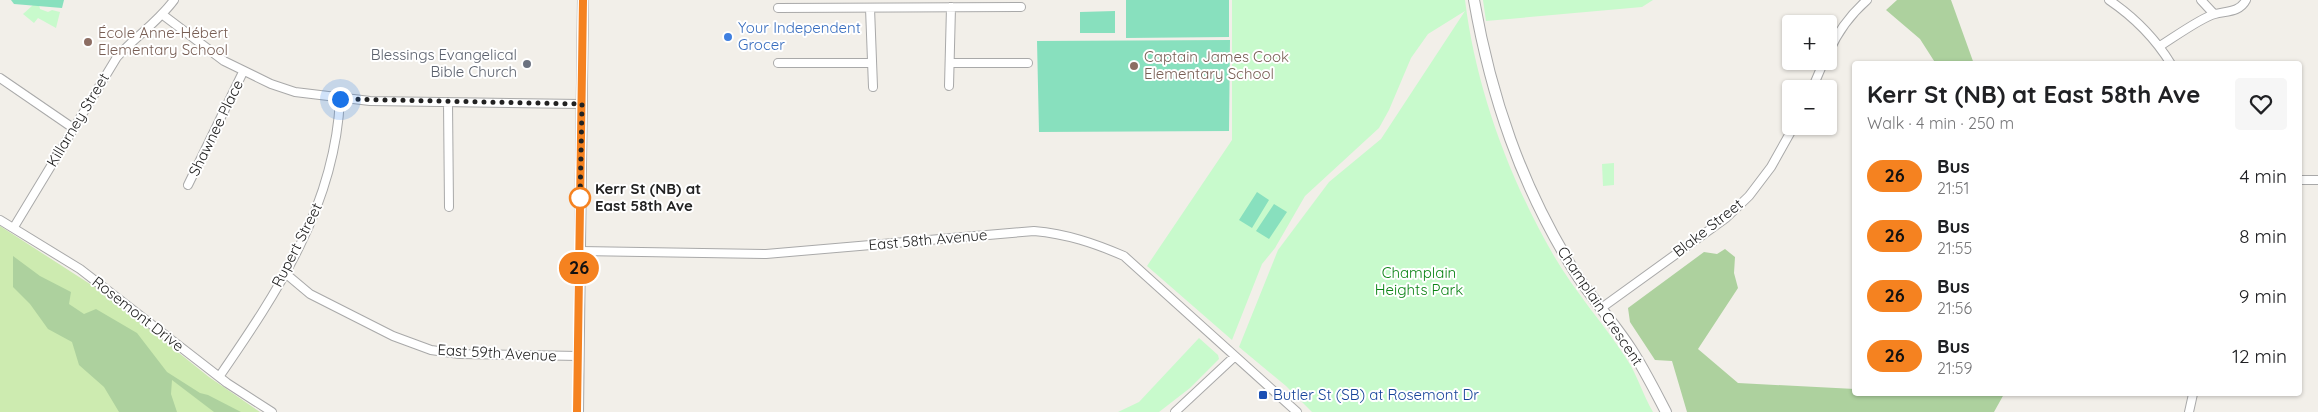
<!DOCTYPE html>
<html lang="en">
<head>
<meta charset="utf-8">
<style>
  :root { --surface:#fff; --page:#f6f6f6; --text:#202124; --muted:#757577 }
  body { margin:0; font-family:Quicksand,sans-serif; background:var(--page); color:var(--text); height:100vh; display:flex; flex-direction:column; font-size:19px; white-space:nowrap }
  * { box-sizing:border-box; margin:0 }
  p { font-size:16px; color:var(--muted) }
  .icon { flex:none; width:28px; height:28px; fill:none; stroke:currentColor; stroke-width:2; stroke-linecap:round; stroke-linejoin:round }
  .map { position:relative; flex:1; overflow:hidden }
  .side { position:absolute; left:1852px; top:61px; width:450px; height:335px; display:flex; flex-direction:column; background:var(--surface); border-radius:5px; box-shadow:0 1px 4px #0004 }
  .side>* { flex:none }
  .badge { padding:0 10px; border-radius:16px; font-size:18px; line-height:32px }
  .tools { position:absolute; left:1782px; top:15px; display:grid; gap:10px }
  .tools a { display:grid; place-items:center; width:55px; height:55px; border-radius:5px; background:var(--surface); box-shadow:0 1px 4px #0004; font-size:25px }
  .you { position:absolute; width:25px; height:25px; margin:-12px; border:4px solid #fff; border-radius:50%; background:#1a73e8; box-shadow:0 0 0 8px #1a73e833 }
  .map>.badge { position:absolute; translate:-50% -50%; box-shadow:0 0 0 2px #fff }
  .round { display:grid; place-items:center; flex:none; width:52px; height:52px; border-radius:5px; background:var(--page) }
  .head { display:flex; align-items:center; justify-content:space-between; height:85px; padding:0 15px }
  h1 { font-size:24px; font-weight:800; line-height:38px }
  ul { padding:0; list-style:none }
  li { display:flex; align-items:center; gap:15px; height:60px; padding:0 15px }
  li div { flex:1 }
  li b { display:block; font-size:19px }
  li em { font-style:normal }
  li .badge { min-width:55px; font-weight:700; text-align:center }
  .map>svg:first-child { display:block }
</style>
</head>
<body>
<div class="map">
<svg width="2318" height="412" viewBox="0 0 2318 412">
  <rect width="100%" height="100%" fill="#f2efe9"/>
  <path fill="#cdebb0" d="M0 226 104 293 209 377 260 412H0Z"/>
  <path fill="#add19e" d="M1897 0H1951L1974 64H1936L1920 39 1886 10Z
    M1725 249 1735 257 1734 273 1738 288 1698 349 1738 383 1855 389V394H2004L1994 412H1687L1672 361 1655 360 1630 322 1628 308 1704 252 1717 254Z
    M13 256 40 276 71 292 69 304 84 314 96 309 137 333 167 372 200 393 208 395 241 412H214L172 380 171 394 177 412H119L104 387 79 365 72 342 48 329 30 304 13 287Z"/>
  <path fill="#c8facc" d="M1232 0H1465C1476 89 1509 178 1554 256 1575 292 1603 323 1626 358 1637 374 1643 395 1653 412H1312L1286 386 1239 347 1278 250 1329 182 1381 139 1465 11 1428 34 1411 58 1389 110 1379 128 1305 196 1275 248 1262 264 1232 340 1147 266 1232 140Z
    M1483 0H1653L1642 7 1486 21Z
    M33 5H39L40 9 48 12 52 10 60 12 56 28 38 18 34 23 23 14Z
    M1614 163V185L1603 186 1602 164Z
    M1199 338 1218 355 1219 359 1190 388 1159 412H1118L1139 402Z"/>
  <path fill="#88e0be" d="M11 0H64L62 8 14 4Z
    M1126 0H1229V37L1126 38Z
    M1115 11V33H1080V12Z
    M1230 40 1229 131 1039 132 1037 41Z
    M1257 192 1269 200 1252 228 1239 220Z
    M1274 204 1287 212 1269 239 1256 231Z"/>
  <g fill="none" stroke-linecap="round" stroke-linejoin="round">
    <g stroke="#a9a9a9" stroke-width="10">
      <path id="minor" d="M2109 0C2134 17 2155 38 2171 64
        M2201 0 2214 14
        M778 8 1021 7
        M870 8 873 87
        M163 15 224 61 271 84 295 92 370 101 581 104
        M2160 46C2173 38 2202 17 2215 14 2227 11 2240 12 2246 0
        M1829 52C1838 31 1850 15 1867 0
        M778 63H872
        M951 63H1028
        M0 78 73 128
        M949 86 951 7
        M1812 89 1824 61
        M448 102 449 207
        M2300 180H2318
        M188 185 243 72
        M0 220 80 269 227 383 272 412
        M14 227 117 57C135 37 158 22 174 0
        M580 251 766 254 1034 231C1067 234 1094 243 1124 256L1297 412
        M285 273 310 294 393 336 431 350 459 354 579 356
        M1600 309 1726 218 1749 196 1771 167 1794 126
        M219 377C278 291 335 206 340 99
        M1175 412 1234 357
        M2189 412 2193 394"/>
    </g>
    <g stroke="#a9a9a9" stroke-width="12">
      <path id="tertiary" d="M1474 0C1491 97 1521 185 1573 269 1590 297 1613 321 1631 349 1644 369 1655 391 1666 412
        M578 412 583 0"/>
    </g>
    <use href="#minor" stroke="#fff" stroke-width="8"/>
    <use href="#tertiary" stroke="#fff" stroke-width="10"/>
  </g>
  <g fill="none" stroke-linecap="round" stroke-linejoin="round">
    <g stroke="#fff" stroke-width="11">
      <path id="line" d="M577 412 583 0"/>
    </g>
    <use href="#line" stroke="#f58220" stroke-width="8"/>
    <path stroke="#222" stroke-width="5" stroke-dasharray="0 9" d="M340 99 582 104 580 201V198"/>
  </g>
  <circle fill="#3f7fe0" stroke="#fff" stroke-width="2" cx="728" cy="37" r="5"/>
  <g fill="#8d6e63" stroke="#fff" stroke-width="2">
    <circle cx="88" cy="42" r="5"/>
    <circle cx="1134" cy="66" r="5"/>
  </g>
  <circle fill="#6b7280" stroke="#fff" stroke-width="2" cx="527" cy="64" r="5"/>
  <circle fill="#fff" stroke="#f58220" stroke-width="2.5" cx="580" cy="198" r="10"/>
  <rect fill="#1a4fb4" stroke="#fff" stroke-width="2" x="1258" y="390" width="10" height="10" rx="2.5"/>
  <g text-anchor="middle" stroke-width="4" stroke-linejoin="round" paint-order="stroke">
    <g font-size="15" fill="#366cbe" stroke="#fff" text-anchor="start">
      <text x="738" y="33">Your Independent<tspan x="738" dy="17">Grocer</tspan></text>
    </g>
    <g font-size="15" fill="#785e54" stroke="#fff" text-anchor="start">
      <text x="98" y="38">École Anne-Hébert<tspan x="98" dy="17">Elementary School</tspan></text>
      <text x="1144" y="62">Captain James Cook<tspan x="1144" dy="17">Elementary School</tspan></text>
    </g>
    <g font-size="15" fill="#5b616d" stroke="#fff" text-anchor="end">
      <text x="517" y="60">Blessings Evangelical<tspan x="517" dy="17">Bible Church</tspan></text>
    </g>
    <g font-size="15" fill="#222" stroke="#fff">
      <text transform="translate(78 120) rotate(-59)" y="5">Killarney Street</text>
      <text transform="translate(216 128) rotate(-64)" y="5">Shawnee Place</text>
      <text transform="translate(1708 228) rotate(-38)" y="5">Blake Street</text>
      <text transform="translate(928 240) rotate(-5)" y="5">East 58th Avenue</text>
      <text transform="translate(297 245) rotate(-63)" y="5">Rupert Street</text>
      <text transform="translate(1600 306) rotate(56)" y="5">Champlain Crescent</text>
      <text transform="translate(138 314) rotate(38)" y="5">Rosemont Drive</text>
      <text transform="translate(497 353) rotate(3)" y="5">East 59th Avenue</text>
    </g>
    <g font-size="15" font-weight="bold" fill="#222" stroke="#fff" text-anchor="start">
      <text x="595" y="194">Kerr St (NB) at<tspan x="595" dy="17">East 58th Ave</tspan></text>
    </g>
    <g font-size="15" fill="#0c8416" stroke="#fff">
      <text x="1419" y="278">Champlain<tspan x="1419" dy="17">Heights Park</tspan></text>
    </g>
    <g font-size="15" fill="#164399" stroke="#fff" text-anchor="start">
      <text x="1273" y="400">Butler St (SB) at Rosemont Dr</text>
    </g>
  </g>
</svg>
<div class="tools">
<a>+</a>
<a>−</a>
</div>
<div class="you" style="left:340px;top:99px"></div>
<b class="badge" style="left:579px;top:268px;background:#f58220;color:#111">26</b>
<section class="side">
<div class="head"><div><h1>Kerr St (NB) at East 58th Ave</h1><p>Walk · 4 min · 250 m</p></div><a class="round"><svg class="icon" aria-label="heart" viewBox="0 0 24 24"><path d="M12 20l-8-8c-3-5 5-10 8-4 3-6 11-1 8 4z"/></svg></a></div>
<ul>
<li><span class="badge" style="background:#f58220;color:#111">26</span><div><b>Bus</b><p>21:51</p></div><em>4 min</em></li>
<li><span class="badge" style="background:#f58220;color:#111">26</span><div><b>Bus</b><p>21:55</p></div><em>8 min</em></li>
<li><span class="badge" style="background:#f58220;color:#111">26</span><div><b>Bus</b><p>21:56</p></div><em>9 min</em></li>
<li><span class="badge" style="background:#f58220;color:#111">26</span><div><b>Bus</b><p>21:59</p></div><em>12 min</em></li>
</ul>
</section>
</div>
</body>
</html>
